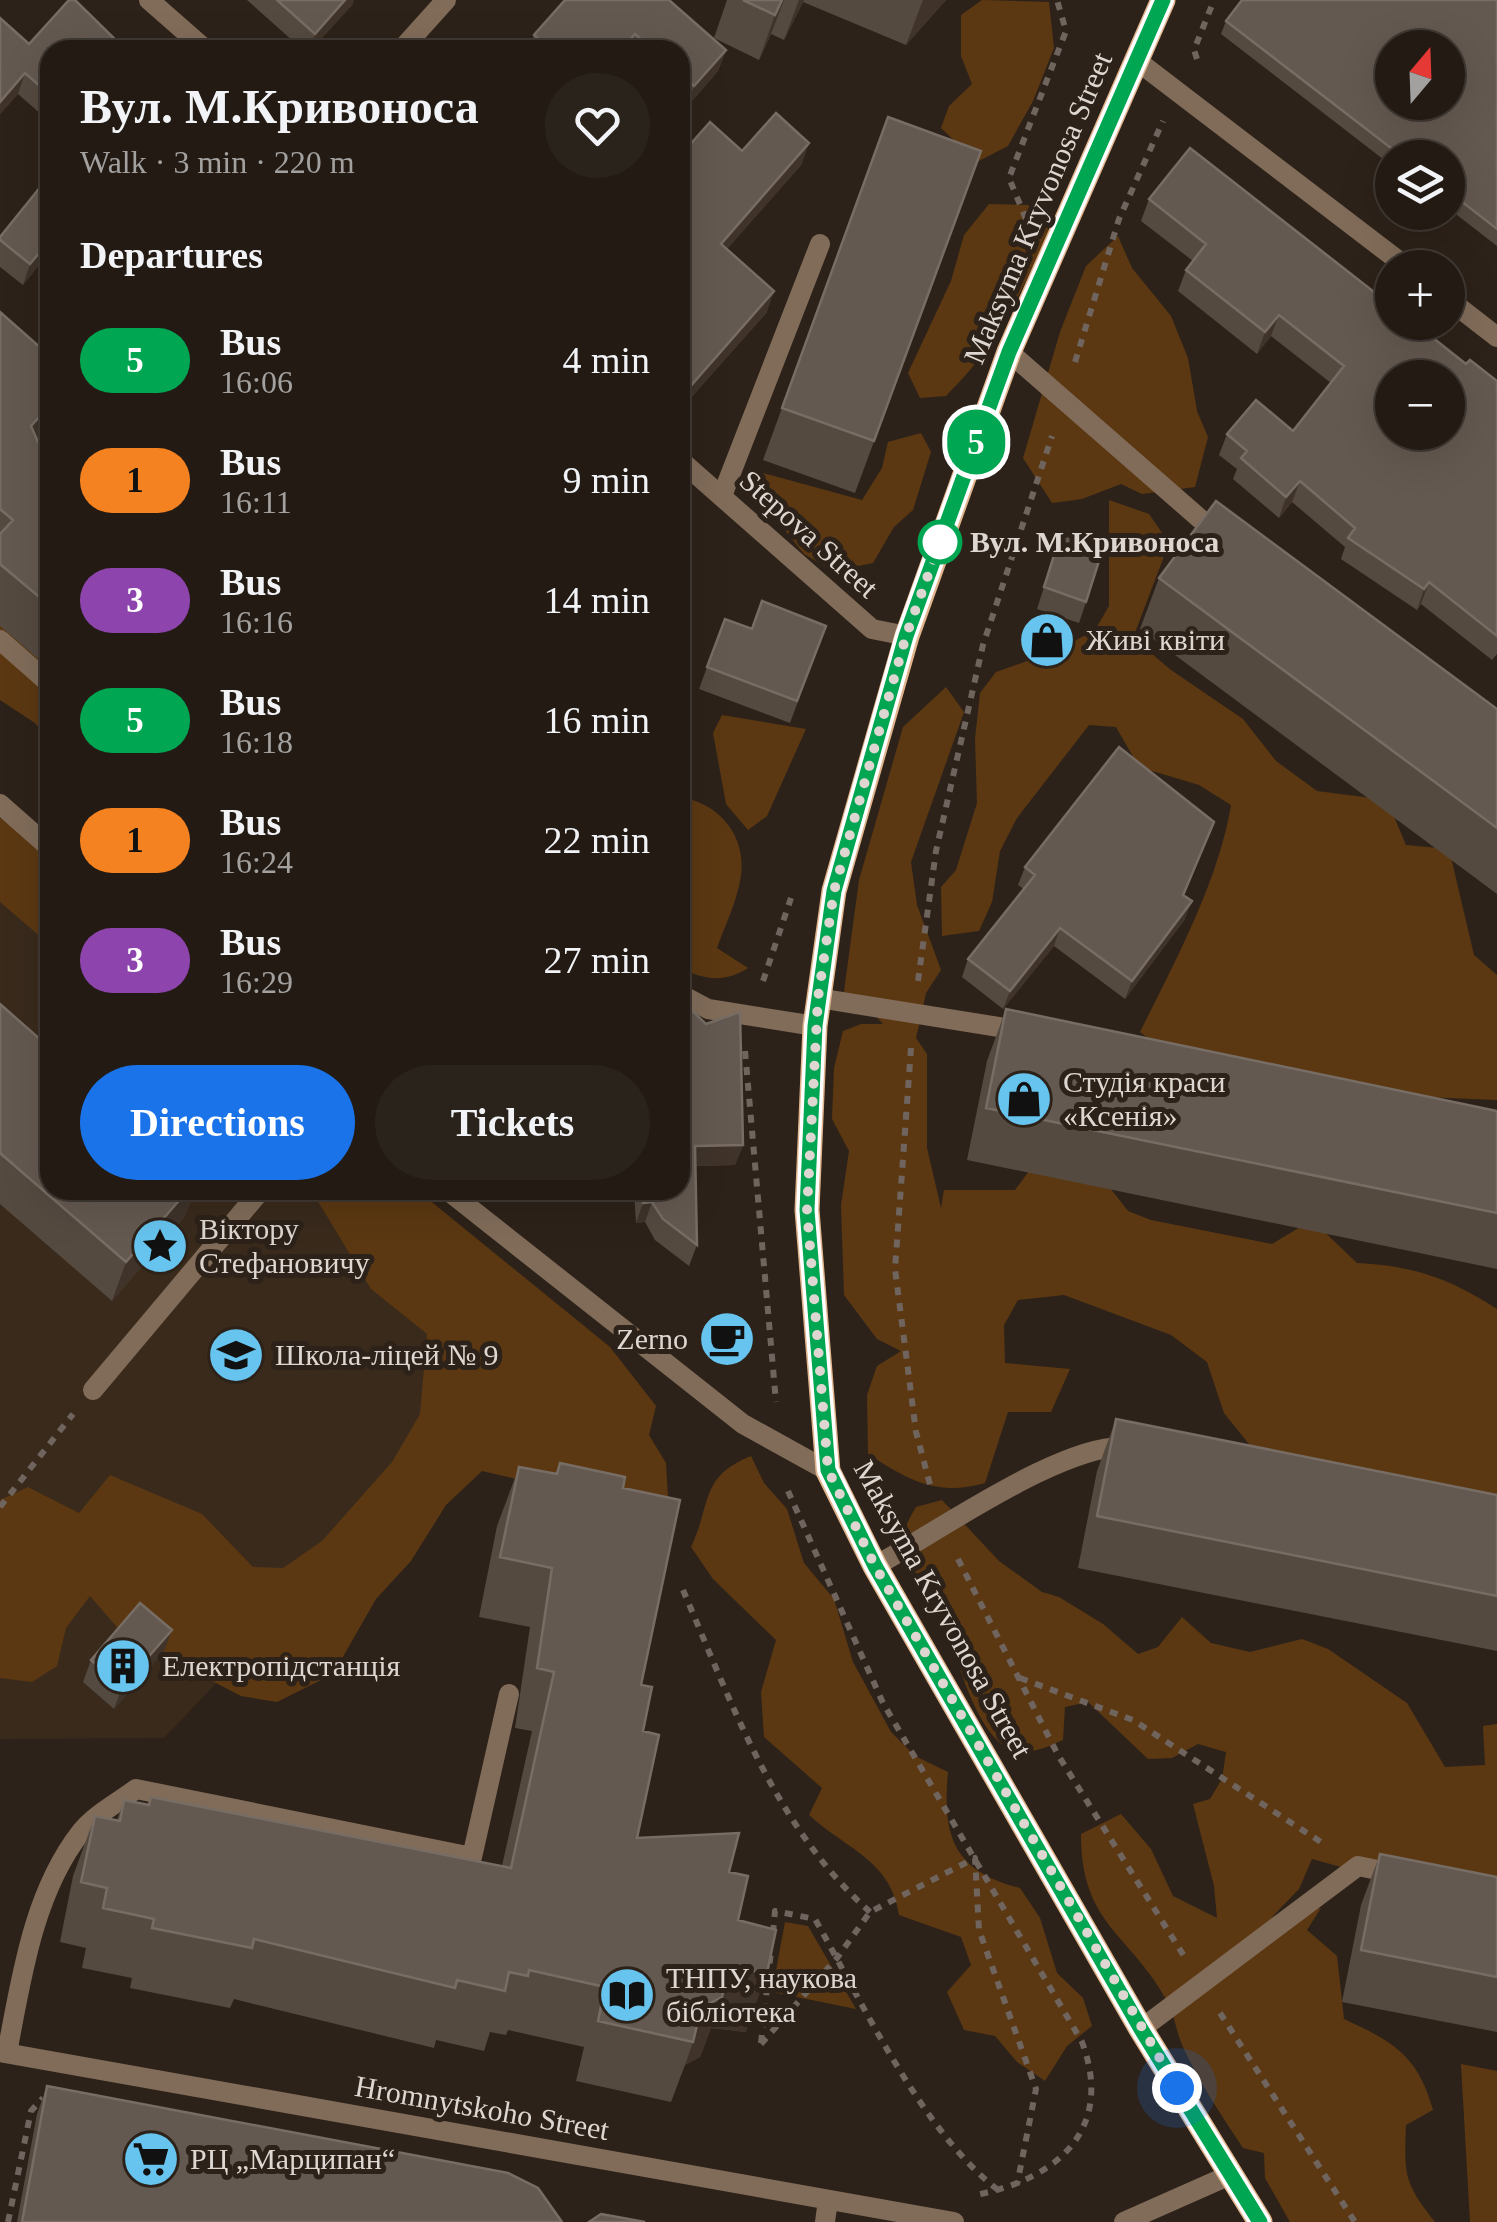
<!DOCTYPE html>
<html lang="en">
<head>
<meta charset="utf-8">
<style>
  :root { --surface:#221a13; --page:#2a231c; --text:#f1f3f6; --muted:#a2a1a0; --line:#3f3833; --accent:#1a73e8 }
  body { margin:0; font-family:"Times New Roman",serif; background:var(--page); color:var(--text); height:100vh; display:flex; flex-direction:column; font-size:38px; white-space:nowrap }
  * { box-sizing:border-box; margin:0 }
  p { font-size:32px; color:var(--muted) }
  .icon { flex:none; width:55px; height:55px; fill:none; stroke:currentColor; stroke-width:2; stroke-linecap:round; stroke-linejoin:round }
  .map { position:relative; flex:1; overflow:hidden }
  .details { position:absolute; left:40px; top:40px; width:650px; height:1160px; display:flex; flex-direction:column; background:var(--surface); border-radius:30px; box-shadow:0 10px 40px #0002,0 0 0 2px var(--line) }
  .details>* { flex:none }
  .badge { padding:0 20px; border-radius:32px; font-size:35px; line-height:65px }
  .needle { width:65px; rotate:19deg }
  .fabs { position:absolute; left:1375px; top:30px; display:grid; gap:20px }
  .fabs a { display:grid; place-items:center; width:90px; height:90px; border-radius:50%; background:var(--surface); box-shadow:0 10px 40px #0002,0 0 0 2px var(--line); font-size:50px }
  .you { position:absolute; width:50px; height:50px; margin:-25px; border:8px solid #fff; border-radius:50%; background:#1a73e8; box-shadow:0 0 0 15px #1a73e833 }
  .map>.badge { position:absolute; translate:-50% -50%; box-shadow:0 0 0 5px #fff }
  h2 { padding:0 40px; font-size:38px; line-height:90px }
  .round { display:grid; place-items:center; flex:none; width:105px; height:105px; border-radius:52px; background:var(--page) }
  .headline { display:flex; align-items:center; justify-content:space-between; height:170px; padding:0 40px }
  h1 { font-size:48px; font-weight:800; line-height:75px }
  .cta { display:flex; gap:20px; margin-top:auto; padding:20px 40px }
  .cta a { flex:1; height:115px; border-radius:60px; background:var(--accent); color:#fff; font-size:40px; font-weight:800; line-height:115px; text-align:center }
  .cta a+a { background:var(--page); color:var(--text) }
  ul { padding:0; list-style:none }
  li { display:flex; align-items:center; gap:30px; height:120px; padding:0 40px }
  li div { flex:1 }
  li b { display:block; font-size:38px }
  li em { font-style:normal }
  li .badge { min-width:110px; font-weight:700; text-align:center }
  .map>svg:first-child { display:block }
</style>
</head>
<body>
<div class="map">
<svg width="1497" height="2222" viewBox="0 0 1497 2222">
  <rect width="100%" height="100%" fill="#2d2219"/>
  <path fill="#392a1c" d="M0 876 50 920V1190H380L491 1275 453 1435 164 1738 0 1739Z"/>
  <path fill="#5b3812" d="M982 0 1049 2 1054 48 1033 101 1008 146 977 162 941 128 949 106 972 84 961 56V15Z
    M989 204 1028 205 1049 230C1020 296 998 345 946 396L920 398 908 373 951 281 964 235Z
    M1118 236 1132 268 1171 316 1188 358 1197 411 1208 437 1195 487 1142 494 1121 484 1082 499 1052 503 1023 458 1060 332 1086 266Z
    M921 433 931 452 913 510 894 527 873 563 833 571 804 554 752 489 759 472 862 500 882 468 888 442Z
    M1109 500 1149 514 1169 543 1133 638 1171 670 1243 719 1276 761 1317 791 1387 800 1406 845 1449 849 1474 955 1497 975V1100L1401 1096 1342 1104 1318 1073C1262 1067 1186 1069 1140 1032 1174 964 1219 880 1231 805L1199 785 1139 767 1116 727 1089 725 1017 818 1000 851 992 902 979 931 942 936 941 887 956 870 977 803 975 739 980 693 996 672 1055 651 1095 630 1109 606Z
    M0 605 50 649V741L35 723 0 700Z
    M946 687 964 712 911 862 917 905 941 970 926 993 916 1038 927 1054V1148L941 1208 944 1190H1015L1037 1160 1104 1180 1128 1211 1151 1220 1272 1244 1312 1220 1357 1263C1414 1266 1449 1278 1497 1309V1505L1257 1454 1224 1413 1207 1362 1171 1335 1064 1295 1018 1300 1004 1325 1005 1363 1070 1369 1051 1412H1008L985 1483C937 1497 908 1480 868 1454L867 1395 877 1366 901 1351 877 1339 844 1295 841 1205 849 1151 832 1119 834 1068 843 1031 861 1024H883L865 1004 843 999 859 880 903 727Z
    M722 715 806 729 767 816 748 830 726 804 713 733Z
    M680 797C720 803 749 838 740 881 736 903 725 926 717 948L748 968C725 983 705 980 680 968Z
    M0 818 50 847V945L0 902Z
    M311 1190H417L610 1347 656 1406 649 1435 666 1463 669 1515 482 1471 446 1505 411 1561 376 1599 333 1674 277 1702 241 1696 170 1659 135 1648 90 1596 66 1628 57 1666 32 1682 0 1678V1500L28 1487 79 1513 110 1475 202 1514 253 1567 283 1568 322 1541 392 1462 420 1414 427 1334 371 1289Z
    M751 1456 764 1483 787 1509 804 1563 834 1599 853 1662 891 1732 915 1756 948 1772C942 1836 953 1871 1020 1888L1040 1918 1057 1973 1083 1998 1092 2026 1067 2046 1045 2081 1017 2062 995 2036 964 2030 947 1992 971 1965 961 1937 899 1915C891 1860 846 1849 809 1815L822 1788 764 1737 761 1692 776 1640 713 1579 691 1547C712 1503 699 1477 751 1456Z
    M942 1500 999 1561 1042 1592 1059 1597 1103 1624 1138 1654 1158 1647 1182 1617 1211 1643 1250 1652 1302 1639 1328 1649 1407 1703 1445 1767 1485 1765 1483 1726 1497 1724V1899L1392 1881 1312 1859 1299 1889 1272 1917 1321 1908 1307 1930 1337 1956 1344 2019C1394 2042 1418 2056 1433 2110L1406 2125C1404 2175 1404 2183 1435 2222H1290L1265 2178 1264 2153 1243 2148C1222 2116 1200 2084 1184 2049 1176 2033 1175 2014 1166 1999 1128 1932 1081 1924 1081 1834L1121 1814 1151 1849 1173 1896 1217 1918 1214 1886 1193 1804 1210 1799 1222 1779 1226 1752 1198 1744 1172 1758 1148 1759 1088 1702 1065 1707 1063 1740C1045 1748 1022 1759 1004 1746 971 1722 958 1655 942 1620 931 1597 913 1576 906 1551 901 1533 907 1522 916 1507Z
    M785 1922 808 1926 856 2009 772 1992Z
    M1461 2064 1497 2071V2222H1470Z"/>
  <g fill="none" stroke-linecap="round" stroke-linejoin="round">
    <path stroke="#6f655e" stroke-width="6" stroke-dasharray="8 8" stroke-linecap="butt" d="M1197 59 1194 50 1214 0
      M1026 219 1009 178 1066 31 1057 0
      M1075 362 1119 219 1163 121
      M763 981 791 898
      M918 981 936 851 983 645 1052 436
      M911 1048 895 1269 916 1432 932 1492
      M745 1051 776 1402
      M788 1491 883 1703 1082 2042C1115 2130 1056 2180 975 2195
      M0 1507 73 1414
      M958 1559 1058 1755 1184 1956
      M683 1590C732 1704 775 1827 870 1912
      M1020 1678 1133 1720 1327 1846
      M773 1933 775 1911 815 1919C863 2004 922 2131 998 2190
      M1220 2013 1355 2222
      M761 2043 771 1951
      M761 2044 837 1958 870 1912 975 1858 979 1930 1036 2089 1017 2185
      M8 2222 31 2111 43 2098"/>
    <path stroke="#816c59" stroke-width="20" d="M1009 352 1222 538
      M722 496 820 244
      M0 640 50 684
      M680 994 708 1009 815 1026
      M818 998 1024 1031
      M93 1390 261 1190
      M875 1566C933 1535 1072 1436 1132 1448
      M1141 2029 1358 1866 1397 1874
      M7 2053C21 1980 33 1893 81 1832 94 1815 119 1802 136 1789L472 1857 509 1694
      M825 2222 828 2200"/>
    <path stroke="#816c59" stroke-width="20" d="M149 0 206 50
      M401 50 446 0
      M1136 60 1408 268
      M1448 299 1497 337
      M680 460 872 629 907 636
      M0 804 50 848
      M447 1190 743 1424 828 1471
      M0 2052 954 2222
      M1124 2222 1230 2175"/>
    <path stroke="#e0b48c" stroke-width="25" d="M1163 0 1009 352 907 636 834 891 815 1026 807 1210 828 1471 875 1566 1141 2029 1260 2222"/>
  </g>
  <path fill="#554a40" d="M247 0H354L352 5 311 50H303Z
    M565 0 726 50 718 71 687 107 680 101V50H529L534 35Z
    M727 0H946L906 45 803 2 784 40 771 34 759 60 714 38Z
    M1497 0V246L1448 208V158H1392V166L1221 34 1226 21Z
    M0 18 29 44 50 50V122L18 94 0 114Z
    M888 117 981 151 855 493 763 460Z
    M742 151 802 164 727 249 767 312 680 410V156Z
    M50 175V251L23 285 0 267V237Z
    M1149 199 1497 381V654L1492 660 1421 604 1417 610 1341 559 1345 547 1292 502 1279 518 1233 479 1237 469 1219 455 1227 434 1293 431 1331 383 1271 336 1257 354 1178 291 1186 270 1193 261 1141 221Z
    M0 312 40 444 50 453V669L0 626Z
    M1062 530 1086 602 1079 623 1037 609Z
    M1159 578 1497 709V894L1140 629Z
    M826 626 790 723 699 689 707 667 752 629Z
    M1214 822 1184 896 1185 919 1125 999 1054 946 1003 1009 962 977 968 959 1024 889 1018 885 1025 867Z
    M680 999 743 1145 735 1165 695 1166 697 1245 689 1266 655 1240 645 1222 636 1223 634 1190H680Z
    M0 1004 188 1190H195L185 1216 112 1301 0 1204Z
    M1006 1009 1497 1111V1269L967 1160 987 1061Z
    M1116 1419 1497 1495V1651L1078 1568 1097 1471Z
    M560 1463 623 1488 641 1685 643 1731 637 1838 729 1872 738 1920 746 2032 711 2028 700 2057 685 2065 671 2102 576 2081 584 2047 508 2030 506 2035 490 2032 484 2051 436 2040 434 2048 234 1999 230 2008 130 1988 132 1978 82 1968 86 1948 60 1942 73 1876 95 1816 117 1820 124 1800 502 1866 532 1731 515 1728 530 1627 479 1617 497 1526 519 1467 555 1474Z
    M164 1651 114 1709 83 1682 91 1660Z
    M1380 1854 1497 1877V2032L1342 2002 1361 1905Z
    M47 2086 562 2222H17L37 2114Z"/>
  <path fill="#3f332a" d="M345 0H354L352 5 311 50H309L315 34Z
    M782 0H784L771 34 759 60 775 15Z
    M799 0H804L784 40Z
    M923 0H946L906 45Z
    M635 34 629 50H621Z
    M726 50 718 71 687 107 694 86Z
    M25 73 18 94 0 114V102Z
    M809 143 802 164 713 265 721 244Z
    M50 240V251L23 285 30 264Z
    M774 291 767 312 680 410 688 389Z
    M1279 315 1271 336 1257 354 1265 332Z
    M50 405V433L14 474 31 426Z
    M1300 481 1292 502 1279 518 1286 497Z
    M1429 582 1421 604 1417 610 1424 589Z
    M1192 901 1185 919 1125 999 1132 981Z
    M1060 928 1054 946 1003 1009 1010 991Z
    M743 1145 735 1165 687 1166 695 1146Z
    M188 1190H195L185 1216 112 1301 126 1262Z
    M652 1202 645 1222 636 1223 643 1203Z
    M172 1630 164 1651 114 1709 122 1687Z
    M729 1968 767 1973 746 2032 711 2028 700 2057 685 2065 693 2042 701 2008Z"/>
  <path fill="#645950" stroke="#776d64" stroke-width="2.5" fill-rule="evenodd" d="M69 0H75L126 50H50V95L25 73 0 102V18L29 44Z
    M277 0H345L315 34Z
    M565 0H669L726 50 694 86 680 73V50H653L635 34 621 50H551L534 35Z
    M743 0H782L775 15Z
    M1242 0H1497V229L1448 191V158H1404L1226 21ZM1392 48H1448V102H1392Z
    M776 113 809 143 721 244 774 291 688 389 680 383V156L710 122 742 151Z
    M888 117 981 151 874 441 782 408Z
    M1190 148 1392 306V322H1413L1466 364 1470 360 1497 381V636L1429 582 1424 589 1348 538 1355 528 1300 481 1286 497 1241 458 1247 451 1227 434 1256 400 1293 431 1344 366 1279 315 1265 332 1186 270 1206 244 1149 199ZM1392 378H1448V432H1392Z
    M50 175V240L30 264 0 240V237Z
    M0 312 50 356V405L31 426 38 442 50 453V606L0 564V534L13 520 0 509Z
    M1216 501 1497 709V828L1159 578Z
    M1062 530 1105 542 1086 602 1044 587Z
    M762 601 826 626 797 701 707 667 725 619 752 629Z
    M1119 747 1214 822 1183 895 1192 901 1132 981 1060 928 1010 991 968 959 1035 875 1025 867Z
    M680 999 706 1024 740 1012 743 1145 695 1146 697 1245 663 1219 652 1202 643 1203 642 1190H680Z
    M0 1004 50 1048V1190H188L126 1262 0 1153Z
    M1006 1009 1497 1111V1213L986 1108Z
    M1116 1419 1497 1495V1596L1097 1516Z
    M560 1463 625 1477 623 1488 680 1500 641 1685 652 1687 643 1731 659 1735 637 1838 739 1833 729 1872 748 1876 738 1920 776 1930 767 1973 729 1968 722 1997 701 2008 693 2042 598 2021 605 1987 529 1970 528 1976 509 1972 505 1991 457 1980 455 1988 254 1939 252 1948 152 1928 154 1919 103 1908 107 1888 81 1882 95 1816 120 1821 124 1800 149 1805 151 1797 511 1868 554 1672 537 1668 552 1568 500 1557 519 1467 557 1474Z
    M140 1603 172 1630 122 1687 91 1660Z
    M1380 1854 1497 1877V1977L1361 1950Z
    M47 2086 508 2173 538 2188 562 2222H22Z
    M601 2214 645 2222H589Z"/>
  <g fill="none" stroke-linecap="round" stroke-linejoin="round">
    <g stroke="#fff" stroke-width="22">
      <path id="line" d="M1163 0 1009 352 906 636 834 891 815 1026 807 1210 828 1470 875 1566 1141 2029 1260 2222"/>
    </g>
    <use href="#line" stroke="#00a651" stroke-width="15"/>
    <path stroke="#ded7d1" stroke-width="10" stroke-dasharray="0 18" d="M940 542 943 534 906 636 834 891 818 998 807 1210 828 1470 875 1566 1177 2088"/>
  </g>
  <defs>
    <g id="shop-disc" transform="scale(2.875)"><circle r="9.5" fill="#66c4ef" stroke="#2d2219"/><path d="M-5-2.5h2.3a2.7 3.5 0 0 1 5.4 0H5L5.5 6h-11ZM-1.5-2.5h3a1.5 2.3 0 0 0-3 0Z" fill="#111"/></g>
    <g id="sight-disc" transform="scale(2.875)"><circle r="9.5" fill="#66c4ef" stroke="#2d2219"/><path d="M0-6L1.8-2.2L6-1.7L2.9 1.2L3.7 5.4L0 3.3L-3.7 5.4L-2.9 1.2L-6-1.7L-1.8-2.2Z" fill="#111"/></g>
    <g id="cafe-disc" transform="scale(2.875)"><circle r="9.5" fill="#66c4ef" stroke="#2d2219"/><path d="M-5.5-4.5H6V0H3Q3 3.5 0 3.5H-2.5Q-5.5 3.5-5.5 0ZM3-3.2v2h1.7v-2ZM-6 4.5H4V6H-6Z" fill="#111"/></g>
    <g id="school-disc" transform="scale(2.875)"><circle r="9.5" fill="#66c4ef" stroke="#2d2219"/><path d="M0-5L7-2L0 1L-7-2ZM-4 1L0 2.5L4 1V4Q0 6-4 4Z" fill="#111"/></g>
    <g id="building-disc" transform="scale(2.875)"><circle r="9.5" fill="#66c4ef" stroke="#2d2219"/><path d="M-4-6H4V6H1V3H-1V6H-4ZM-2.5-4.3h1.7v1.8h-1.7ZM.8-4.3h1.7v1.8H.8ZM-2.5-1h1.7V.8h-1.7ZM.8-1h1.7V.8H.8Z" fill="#111"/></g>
    <g id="library-disc" transform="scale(2.875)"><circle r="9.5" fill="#66c4ef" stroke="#2d2219"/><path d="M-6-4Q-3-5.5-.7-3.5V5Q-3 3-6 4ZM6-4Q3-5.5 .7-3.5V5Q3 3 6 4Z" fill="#111"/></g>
    <g id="supermarket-disc" transform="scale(2.875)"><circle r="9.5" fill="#66c4ef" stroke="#2d2219"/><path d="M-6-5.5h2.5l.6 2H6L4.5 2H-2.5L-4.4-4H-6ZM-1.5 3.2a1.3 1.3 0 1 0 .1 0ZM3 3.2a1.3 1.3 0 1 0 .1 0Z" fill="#111"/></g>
  </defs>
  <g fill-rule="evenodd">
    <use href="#shop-disc" x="1047" y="640"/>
    <use href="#shop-disc" x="1024" y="1099"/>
    <use href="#sight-disc" x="160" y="1246"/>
    <use href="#cafe-disc" x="727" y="1339"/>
    <use href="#school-disc" x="236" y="1355"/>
    <use href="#building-disc" x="123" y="1666"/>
    <use href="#library-disc" x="627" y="1995"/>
    <use href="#supermarket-disc" x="151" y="2159"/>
  </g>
  <circle fill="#fff" stroke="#00a651" stroke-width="5" cx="940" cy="542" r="20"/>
  <g text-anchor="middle" stroke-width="10" stroke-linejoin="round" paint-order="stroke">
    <g font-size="30" fill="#ded7d1" stroke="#2d2219">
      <text transform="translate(1038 208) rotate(-67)" y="10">Maksyma Kryvonosa Street</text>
      <text transform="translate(809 534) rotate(42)" y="10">Stepova Street</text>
      <text transform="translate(943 1609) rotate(61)" y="10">Maksyma Kryvonosa Street</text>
      <text transform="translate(482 2108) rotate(10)" y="10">Hromnytskoho Street</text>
    </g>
    <g font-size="30" font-weight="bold" fill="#ded7d1" stroke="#2d2219" text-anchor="start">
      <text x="970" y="552">Вул. М.Кривоноса</text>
    </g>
    <g font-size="30" fill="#ded7d1" stroke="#2d2219" text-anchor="start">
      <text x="1086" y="650">Живі квіти</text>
      <text x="1063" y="1092">Студія краси<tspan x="1063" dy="34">«Ксенія»</tspan></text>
      <text x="199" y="1239">Віктору<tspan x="199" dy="34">Стефановичу</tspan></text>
      <text x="688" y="1349" text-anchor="end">Zerno</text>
      <text x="275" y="1365">Школа-ліцей № 9</text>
      <text x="162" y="1676">Електропідстанція</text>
      <text x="666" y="1988">ТНПУ, наукова<tspan x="666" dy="34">бібліотека</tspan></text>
      <text x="190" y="2169">РЦ „Марципан“</text>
    </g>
  </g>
</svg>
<div class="fabs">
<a><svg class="needle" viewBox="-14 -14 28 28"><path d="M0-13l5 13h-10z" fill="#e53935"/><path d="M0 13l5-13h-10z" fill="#a2a1a0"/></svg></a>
<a><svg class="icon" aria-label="layers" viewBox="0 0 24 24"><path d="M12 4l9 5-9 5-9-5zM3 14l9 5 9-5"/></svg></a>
<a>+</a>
<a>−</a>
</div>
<div class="you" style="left:1177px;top:2088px"></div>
<b class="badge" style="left:976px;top:442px;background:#00a651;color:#fff">5</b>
<section class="details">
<div class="headline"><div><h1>Вул. М.Кривоноса</h1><p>Walk · 3 min · 220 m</p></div><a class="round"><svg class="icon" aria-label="heart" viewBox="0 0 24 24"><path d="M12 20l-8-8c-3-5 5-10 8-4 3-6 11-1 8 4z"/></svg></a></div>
<h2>Departures</h2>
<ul>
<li><span class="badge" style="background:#00a651;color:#fff">5</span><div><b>Bus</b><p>16:06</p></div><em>4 min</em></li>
<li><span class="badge" style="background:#f58220;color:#111">1</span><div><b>Bus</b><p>16:11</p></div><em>9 min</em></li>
<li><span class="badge" style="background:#8e44ad;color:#fff">3</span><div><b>Bus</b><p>16:16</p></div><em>14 min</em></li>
<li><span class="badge" style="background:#00a651;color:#fff">5</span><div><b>Bus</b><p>16:18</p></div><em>16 min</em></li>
<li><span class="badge" style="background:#f58220;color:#111">1</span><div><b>Bus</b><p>16:24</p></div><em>22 min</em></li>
<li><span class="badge" style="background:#8e44ad;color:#fff">3</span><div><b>Bus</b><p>16:29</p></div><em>27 min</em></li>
</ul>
<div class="cta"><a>Directions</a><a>Tickets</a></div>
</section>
</div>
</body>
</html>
